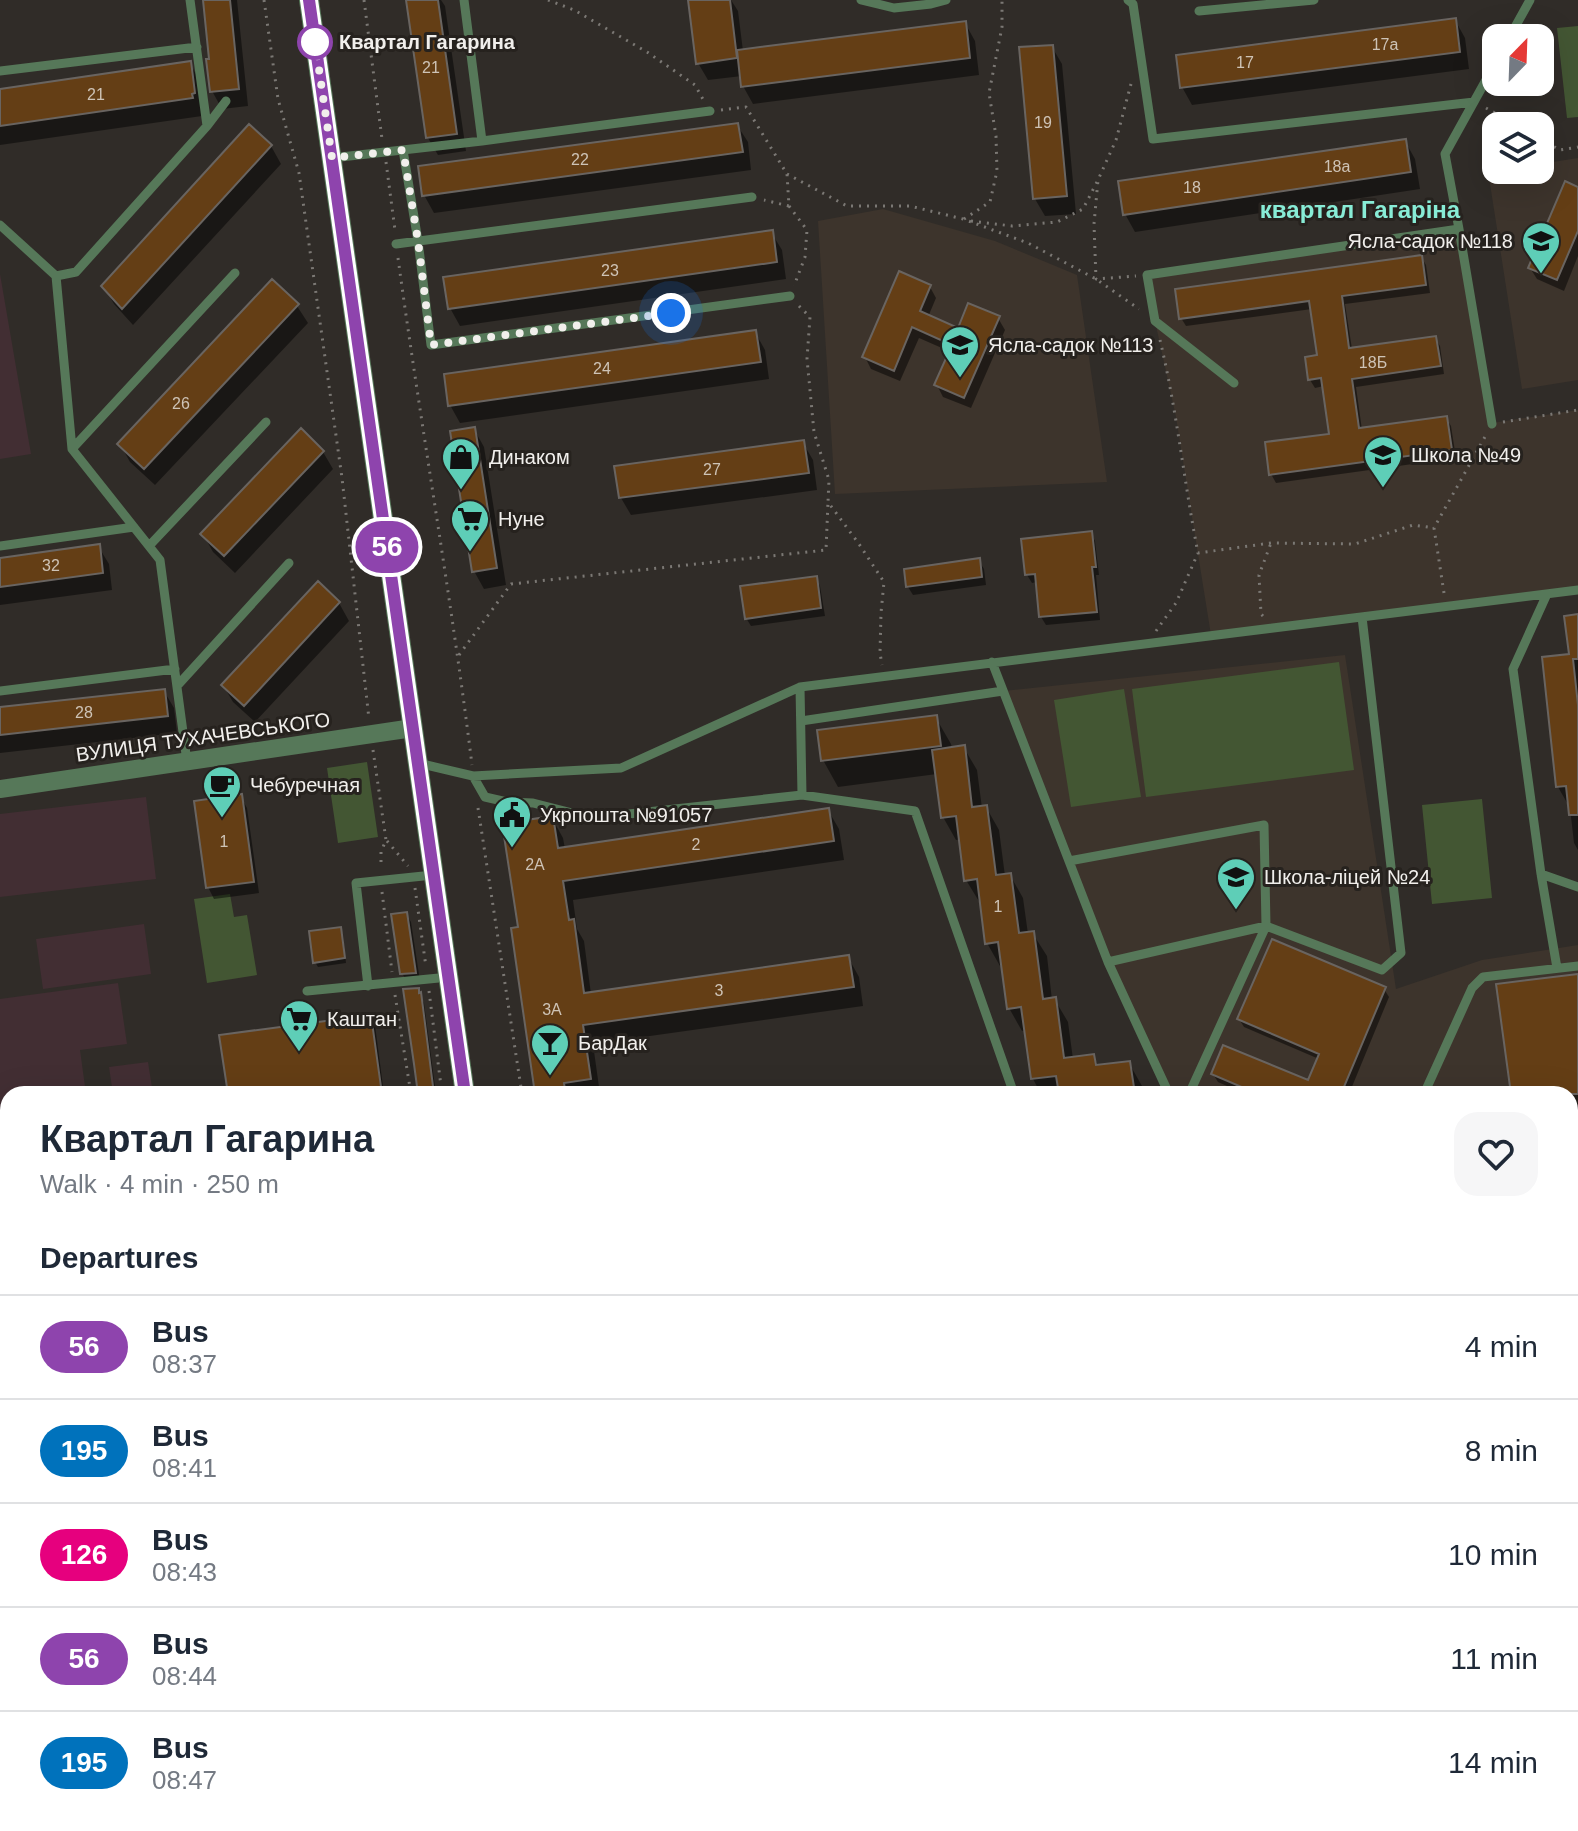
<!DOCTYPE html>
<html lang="en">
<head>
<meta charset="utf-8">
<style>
  :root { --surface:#fff; --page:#f6f6f7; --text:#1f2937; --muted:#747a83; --line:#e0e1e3 }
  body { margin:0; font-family:Arial,sans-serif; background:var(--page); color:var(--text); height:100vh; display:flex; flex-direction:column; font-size:30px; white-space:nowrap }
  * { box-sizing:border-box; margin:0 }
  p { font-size:26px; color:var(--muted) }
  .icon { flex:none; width:44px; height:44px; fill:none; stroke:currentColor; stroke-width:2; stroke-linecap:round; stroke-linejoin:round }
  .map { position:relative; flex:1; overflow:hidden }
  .drawer { position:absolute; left:0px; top:1086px; width:1578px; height:746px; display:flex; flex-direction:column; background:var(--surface); border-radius:24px 24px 0 0; box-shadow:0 8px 32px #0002 }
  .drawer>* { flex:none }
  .badge { padding:0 16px; border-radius:26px; font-size:28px; line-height:52px }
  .needle { width:52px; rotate:23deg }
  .tools { position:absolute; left:1482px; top:24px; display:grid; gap:16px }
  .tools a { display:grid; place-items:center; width:72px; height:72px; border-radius:16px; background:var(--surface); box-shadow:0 8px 32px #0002; font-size:40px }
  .you { position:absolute; width:40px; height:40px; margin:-20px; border:6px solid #fff; border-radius:50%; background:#1a73e8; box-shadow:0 0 0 12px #1a73e833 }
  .map>.badge { position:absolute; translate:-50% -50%; box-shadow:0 0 0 4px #fff }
  h2 { padding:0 40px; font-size:30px; line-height:72px }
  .round { display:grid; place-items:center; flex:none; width:84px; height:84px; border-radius:24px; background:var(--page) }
  .summary { display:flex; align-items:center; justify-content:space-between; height:136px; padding:0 40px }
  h1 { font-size:38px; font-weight:700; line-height:60px }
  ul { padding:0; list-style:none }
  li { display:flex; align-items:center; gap:24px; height:104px; padding:0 40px; border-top:2px solid var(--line) }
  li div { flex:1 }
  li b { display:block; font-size:30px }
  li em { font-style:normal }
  li .badge { min-width:88px; font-weight:700; text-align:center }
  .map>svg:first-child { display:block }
</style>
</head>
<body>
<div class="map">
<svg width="1578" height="1831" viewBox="0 0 1578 1831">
  <rect width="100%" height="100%" fill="#302c28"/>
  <path fill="#422e33" d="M0 274 31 454 0 459Z
    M146 797 156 879 0 897V814Z
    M144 924 151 974 43 989 36 939Z
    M118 983 127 1044 80 1050 86 1094H8V1159L0 1160V999Z
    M148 1062 153 1094H113L109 1067Z"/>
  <path fill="#3d342c" d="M1578 158V380L1522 389 1488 171 1540 170V164Z
    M883 209 995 241 1077 275 1107 482 835 494 818 221Z
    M1459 229 1492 423 1578 410V590L1211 635 1176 417 1155 321 1147 275Z
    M1345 655 1396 989 1482 960 1578 945V1283L1570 1284V1094H1169L1108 962 1003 691Z
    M1578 1418V1721L1570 1722V1420Z"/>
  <path fill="#435633" d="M1578 26V117L1567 118 1557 28Z
    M1339 662 1354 770 1146 797 1132 689Z
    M1124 689 1141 797 1071 807 1054 700Z
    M367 762 378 837 338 843 327 768Z
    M1482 799 1492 898 1432 904 1422 805Z
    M230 894 234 917 247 915 257 975 207 983 194 899Z"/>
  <path fill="#0007" d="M205 0H237L248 106 222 109 212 91 211 60Z
    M408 0H441L445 6 466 151 438 155 428 138Z
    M690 0H731L738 11 743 51 965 23 975 41 979 75 753 104 743 86 742 76 708 80 698 63Z
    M1455 20 1465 38 1469 69 1192 105 1182 87Z
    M1052 47 1062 64 1076 214 1045 216 1035 199Z
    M190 64 200 81 202 116 0 145V91Z
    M737 125 748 142 751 170 434 213 424 195Z
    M249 127 271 146 281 164 133 325 114 304 104 287Z
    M1405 141 1415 159 1420 189 1135 232 1125 214Z
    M1578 189V256L1564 291 1537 279 1530 268Z
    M771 232 782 250 786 279 460 326 450 308Z
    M1421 257 1426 265 1430 293 1345 304 1352 349 1435 338 1440 346 1444 374 1356 387 1362 430 1446 418 1451 426 1456 458 1276 483 1271 474 1331 435 1324 386 1315 388 1310 380 1319 357 1312 309 1186 326 1181 318Z
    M930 287 936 298 928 317 959 330 998 318 1005 330 971 408 943 397 937 385 951 352 919 338 900 381 871 369 865 357Z
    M297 306 308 323 155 485 130 462 120 444Z
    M755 332 765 350 769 379 460 423 450 405Z
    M474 429 484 447 506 585 484 589 474 571Z
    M803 443 813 460 817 490 631 515 621 498Z
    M323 452 333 469 235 573 213 552 203 534Z
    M1091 533 1095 541 1099 575H1096L1100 620 1046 625 1041 617 1037 582 1032 583 1027 575Z
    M98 546 109 564 112 590 0 605V560Z
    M979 561 984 569 986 585 913 595 908 587 906 571Z
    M816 578 820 586 825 616 751 626 746 618Z
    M339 603 349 621 255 722 233 702 223 685Z
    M1578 616V850L1574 843 1570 808 1558 787 1544 659 1575 656Z
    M164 691 174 708 177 733 0 753V709Z
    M936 718 951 744 952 749 964 748 977 770 982 808 986 807 999 830 1005 876 1010 875 1023 898 1028 934H1033L1047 956 1052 1000H1055L1068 1022 1073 1059 1093 1056 1099 1067 1129 1063 1142 1086 1143 1094H1041L1033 1079 1026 1030 1022 1031 1009 1008 1003 965 1000 966 987 943 982 902 980 903 966 880 961 839 956 840 943 817 937 774 838 787 823 760Z
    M241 797 247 808 259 893 214 899 208 887Z
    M828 810 839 829 844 860 573 900 577 929 584 941 591 994 848 957 859 977 863 1006 593 1044 600 1094H537L513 930 521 929 523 812 529 822 552 818 563 838 565 849Z
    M406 914 411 922 420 981 407 982 402 973Z
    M340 929 343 934 346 963 318 967 315 962Z
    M1578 975V1132L1570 1133V1094H1513Z
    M1384 989 1389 997 1349 1094H1245L1218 1082 1213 1074 1309 1083 1319 1059 1244 1027 1239 1019Z
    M417 990 424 1003 436 1094H420Z
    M370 1017 375 1025 384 1094H230Z
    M1578 1153V1262L1570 1263V1154Z
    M8 1353V1400L0 1401V1354Z
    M8 1466V1514L0 1515V1467Z
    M1570 1573 1578 1577V1647L1570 1644Z
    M8 1629V1678L0 1680V1631Z
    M8 1777V1824H30L31 1831H0V1778Z
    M1578 1777V1825L1556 1828 1554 1824H1570V1778Z
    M163 1824H407L408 1831H164Z
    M456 1824H486L487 1831H457Z
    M1044 1824H1082L1080 1831H1042Z
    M1116 1824H1160L1158 1831H1118L1120 1825Z
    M1273 1824H1311L1312 1831H1274Z
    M1439 1824H1476L1477 1831H1440Z"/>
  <path fill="#643e15" stroke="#696460" stroke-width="2" d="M203 0H230L239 89 210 92 206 59H209Z
    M406 0H438L457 134 426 138Z
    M688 0H730L737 58 696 64Z
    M1456 18 1460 52 1180 88 1176 55Z
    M966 21 970 58 741 87 737 50Z
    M1053 45 1067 196 1033 199 1019 47Z
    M191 61 195 93 192 94 193 98 0 126V89Z
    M738 123 743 152 422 196 418 166Z
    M249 124 272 145 122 309 101 286Z
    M1406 139 1411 172 1123 215 1118 181Z
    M1565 181 1578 187V231L1557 280 1528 268Z
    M773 230 777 262 448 309 443 277Z
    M1422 255 1426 285 1342 296 1349 348 1436 336 1441 366 1352 379 1359 428 1447 416 1452 450 1269 475 1265 442 1329 434 1321 378 1308 380 1305 357 1317 355 1309 301 1179 319 1175 289Z
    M899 271 931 285 920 311 958 328 968 303 1000 316 964 398 934 385 952 345 912 327 894 371 862 357Z
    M272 279 299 304 144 469 117 444Z
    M756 330 761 362 448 406 444 374Z
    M475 427 497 568 472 572 450 431Z
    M301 428 324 451 224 556 200 534Z
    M804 440 809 473 619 498 614 466Z
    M1092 531 1096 567H1092L1097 612 1039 617 1035 574 1025 575 1021 539Z
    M100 544 103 573 0 587V558Z
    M980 558 982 577 906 587 904 569Z
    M817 576 821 608 745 619 740 586Z
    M318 581 340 602 244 706 221 685Z
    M1578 614V659H1573L1578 705V815H1569L1566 786 1556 787 1542 657 1569 654 1564 616Z
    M165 689 168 716 0 735V707Z
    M937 715 941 746 821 761 817 730Z
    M965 745 972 807 987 805 996 875 1011 873 1019 933 1034 931 1043 999 1056 997 1064 1058 1094 1054 1096 1065 1130 1061 1135 1094H1059L1056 1076 1031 1079 1021 1007 1007 1009 998 942 985 944 977 879 964 881 956 816 941 818 932 750Z
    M242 794 254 882 206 888 194 801Z
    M829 808 834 841 563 881 569 920 574 919 584 993 849 955 854 987 583 1025 591 1079 564 1083 565 1090 535 1094 511 928 518 927 500 810H524L526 820 553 816 558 848Z
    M407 912 416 973 401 974H400L391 914Z
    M341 927 345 958 313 963 309 931Z
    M1272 939 1386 987 1341 1094H1258L1211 1074 1223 1045 1308 1080 1319 1054 1237 1019Z
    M1578 974V1094H1511L1496 984Z
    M419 988V993L421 992 434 1094H418L414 1064 403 989Z
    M371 1015 382 1094H228L219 1035Z"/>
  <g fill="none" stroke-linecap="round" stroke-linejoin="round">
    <path stroke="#7b7874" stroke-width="3" stroke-dasharray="2 6" stroke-linecap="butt" d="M264 0 278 99 299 173 342 478 369 719
      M364 0 382 139
      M548 0 574 10 647 52 695 85 704 101
      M1131 84 1116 140 1098 180 1094 224 1096 279 1136 276
      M1486 108 1518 126
      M721 110 746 107 787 174 789 206 764 200
      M1540 139 1560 150 1578 147
      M386 162 395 230
      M787 174 847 206H910L963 219 1028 243 1096 279 1139 309
      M789 206 807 230 805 257 794 286
      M964 219 990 202 997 171 996 136 989 93 1002 27V0
      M971 221 1012 226 1057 222 1083 209 1098 180
      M398 258C421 427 451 595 472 765
      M799 306 810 317 807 359 814 432 829 480 828 502 859 544 884 582 881 613 880 653 882 665
      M1160 340C1177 411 1184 482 1198 553L1271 543 1355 544 1413 525 1434 528
      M1503 422 1578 410
      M1444 593 1434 528 1486 435
      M1263 616 1261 614 1259 575 1271 543
      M1156 631 1176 603 1198 553
      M459 655 511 584 826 550 828 502
      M373 750 386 840 381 852V868
      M478 808 522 1094
      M387 841 408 866
      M415 888 426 967
      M382 892 392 972
      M429 991 442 1094
      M395 995 411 1094
      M528 1824 529 1831
      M627 1824 628 1831"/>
    <path stroke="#567859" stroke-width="9" d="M190 0 207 126
      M464 0 482 141 710 111
      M861 0 894 8 931 4 946 0
      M1128 0 1133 4 1153 139 1474 102
      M1199 11 1314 0
      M1509 38 1530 0
      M0 71 197 47
      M403 150 418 241 431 345 790 296
      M332 158 482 141
      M0 225 56 276 72 449 160 560 187 762
      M1459 229 1492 424
      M396 244 752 197
      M56 276 76 272 207 126 226 101
      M1234 383 1155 321 1147 275 1459 229 1445 154 1496 62
      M72 449 235 273
      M0 546 134 527
      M149 546 266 422
      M1547 594 1513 669 1541 874 1557 968
      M992 662 1108 962 1266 926 1264 825 1069 861
      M177 686 289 563
      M800 687 802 795
      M0 691 175 669
      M801 721 1003 691
      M418 763 473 776 621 768 800 687 1578 590
      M473 776 485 797 507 802 533 803 592 818 802 795 915 811 1014 1094
      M1541 874 1578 887
      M1108 962 1169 1094
      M368 986 356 883 433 875
      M307 991 449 977
      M1189 1094 1266 926 1382 970 1401 953 1362 617
      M1424 1094 1472 988 1483 977 1578 966
      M1570 1272 1578 1271
      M0 1453 8 1452
      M0 1600 8 1599
      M0 1706 8 1704
      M1570 1744 1578 1743
      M137 1824 138 1831
      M1005 1824 1006 1831
      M1244 1824V1831
      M1414 1824 1415 1831
      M1509 1824 1510 1831
      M571 1829 599 1824
      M420 1831 421 1824"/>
    <path stroke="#567859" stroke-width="18" d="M0 789 413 728
      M0 1283 8 1282"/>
    <path stroke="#567859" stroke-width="20" d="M309 0 465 1094
      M570 1824 571 1831"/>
  </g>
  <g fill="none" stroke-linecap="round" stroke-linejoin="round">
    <g stroke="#fff" stroke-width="18">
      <path id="line" d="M309 0 465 1094"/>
    </g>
    <use href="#line" stroke="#8e44ad" stroke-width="12"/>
    <path stroke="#f1efec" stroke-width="8" stroke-dasharray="0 14.4" d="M315 42 332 158 403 150 418 241 431 345 671 313"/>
  </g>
  <defs>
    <g id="school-pin" transform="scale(2)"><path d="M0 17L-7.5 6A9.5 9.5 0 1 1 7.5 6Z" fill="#5eceb7" stroke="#26221e"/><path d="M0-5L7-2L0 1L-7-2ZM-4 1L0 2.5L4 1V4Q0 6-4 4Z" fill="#111"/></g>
    <g id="shop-pin" transform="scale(2)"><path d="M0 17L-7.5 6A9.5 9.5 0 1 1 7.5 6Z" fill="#5eceb7" stroke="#26221e"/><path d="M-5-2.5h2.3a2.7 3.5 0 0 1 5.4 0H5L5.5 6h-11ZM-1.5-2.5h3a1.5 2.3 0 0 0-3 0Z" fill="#111"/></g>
    <g id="supermarket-pin" transform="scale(2)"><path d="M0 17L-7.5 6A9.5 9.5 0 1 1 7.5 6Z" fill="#5eceb7" stroke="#26221e"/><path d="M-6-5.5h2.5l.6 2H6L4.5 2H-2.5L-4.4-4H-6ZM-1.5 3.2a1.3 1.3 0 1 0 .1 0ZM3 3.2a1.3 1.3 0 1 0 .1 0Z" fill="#111"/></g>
    <g id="cafe-pin" transform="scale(2)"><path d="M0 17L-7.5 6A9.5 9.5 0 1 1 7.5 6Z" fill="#5eceb7" stroke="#26221e"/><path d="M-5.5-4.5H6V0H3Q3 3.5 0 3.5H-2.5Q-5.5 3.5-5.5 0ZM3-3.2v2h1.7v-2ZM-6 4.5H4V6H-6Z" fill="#111"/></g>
    <g id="civic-pin" transform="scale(2)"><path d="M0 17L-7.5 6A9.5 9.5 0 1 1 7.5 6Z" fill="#5eceb7" stroke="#26221e"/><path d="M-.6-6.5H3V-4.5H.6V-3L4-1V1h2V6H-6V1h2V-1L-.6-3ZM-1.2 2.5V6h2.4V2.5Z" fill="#111"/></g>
    <g id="bar-pin" transform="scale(2)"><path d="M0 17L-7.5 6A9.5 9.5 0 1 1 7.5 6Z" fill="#5eceb7" stroke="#26221e"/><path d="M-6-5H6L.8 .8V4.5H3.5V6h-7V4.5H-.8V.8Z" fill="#111"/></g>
  </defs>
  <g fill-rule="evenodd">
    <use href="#school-pin" x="1541" y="241"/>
    <use href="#school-pin" x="960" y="345"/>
    <use href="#school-pin" x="1383" y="455"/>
    <use href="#shop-pin" x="461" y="457"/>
    <use href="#supermarket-pin" x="470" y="519"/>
    <use href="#cafe-pin" x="222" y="785"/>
    <use href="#civic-pin" x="512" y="815"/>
    <use href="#school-pin" x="1236" y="877"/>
    <use href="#supermarket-pin" x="299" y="1019"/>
    <use href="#bar-pin" x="550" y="1043"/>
  </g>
  <circle fill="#fff" stroke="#8e44ad" stroke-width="4" cx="315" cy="42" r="16"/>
  <g text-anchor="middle" stroke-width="6" stroke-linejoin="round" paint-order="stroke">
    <g font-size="16" fill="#cec3b6">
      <text x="1385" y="50">17а</text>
      <text x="1245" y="68">17</text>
      <text x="431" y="73">21</text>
      <text x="96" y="100">21</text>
      <text x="1043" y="128">19</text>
      <text x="580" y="165">22</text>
      <text x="1337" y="172">18а</text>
      <text x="1192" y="193">18</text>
      <text x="610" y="276">23</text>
      <text x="1373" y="368">18Б</text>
      <text x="602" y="374">24</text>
      <text x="181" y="409">26</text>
      <text x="712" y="475">27</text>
      <text x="51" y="571">32</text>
      <text x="84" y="718">28</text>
      <text x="224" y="847">1</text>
      <text x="696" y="850">2</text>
      <text x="535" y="870">2А</text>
      <text x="998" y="912">1</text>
      <text x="719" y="996">3</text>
      <text x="552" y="1015">3А</text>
    </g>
    <g font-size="20" font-weight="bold" fill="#f1efec" stroke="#26221e" text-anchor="start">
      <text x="339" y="49">Квартал Гагарина</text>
    </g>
    <g font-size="20" fill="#f1efec" stroke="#26221e" text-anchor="start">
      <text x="1513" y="248" text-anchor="end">Ясла-садок №118</text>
      <text x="988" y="352">Ясла-садок №113</text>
      <text x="1411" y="462">Школа №49</text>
      <text x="489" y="464">Динаком</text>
      <text x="498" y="526">Нуне</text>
      <text x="250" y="792">Чебуречная</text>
      <text x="540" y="822">Укрпошта №91057</text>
      <text x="1264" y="884">Школа-ліцей №24</text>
      <text x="327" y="1026">Каштан</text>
      <text x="578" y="1050">БарДак</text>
    </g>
    <g font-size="20" fill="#f1efec" stroke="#26221e">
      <text transform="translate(203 737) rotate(-8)" y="7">ВУЛИЦЯ ТУХАЧЕВСЬКОГО</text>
    </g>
    <g font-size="24" font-weight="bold" fill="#88ecd6" stroke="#26221e">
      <text x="1360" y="218">квартал Гагаріна</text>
    </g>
  </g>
</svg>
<div class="tools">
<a><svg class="needle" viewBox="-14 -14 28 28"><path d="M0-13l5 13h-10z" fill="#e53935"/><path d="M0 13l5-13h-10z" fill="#747a83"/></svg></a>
<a><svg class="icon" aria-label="layers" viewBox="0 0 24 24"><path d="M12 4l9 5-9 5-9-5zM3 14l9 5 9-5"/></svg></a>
</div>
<div class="you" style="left:671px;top:313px"></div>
<b class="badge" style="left:387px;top:547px;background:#8e44ad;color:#fff">56</b>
<section class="drawer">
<div class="summary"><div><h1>Квартал Гагарина</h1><p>Walk · 4 min · 250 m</p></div><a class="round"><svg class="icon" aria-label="heart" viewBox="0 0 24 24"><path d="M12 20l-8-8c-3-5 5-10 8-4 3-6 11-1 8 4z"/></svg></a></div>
<h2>Departures</h2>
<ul>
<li><span class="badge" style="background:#8e44ad;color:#fff">56</span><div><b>Bus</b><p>08:37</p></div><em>4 min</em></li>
<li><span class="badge" style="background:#0072bc;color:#fff">195</span><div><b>Bus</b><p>08:41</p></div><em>8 min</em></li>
<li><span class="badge" style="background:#e6007e;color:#fff">126</span><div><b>Bus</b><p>08:43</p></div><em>10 min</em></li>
<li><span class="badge" style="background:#8e44ad;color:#fff">56</span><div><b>Bus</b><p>08:44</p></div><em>11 min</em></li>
<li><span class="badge" style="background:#0072bc;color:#fff">195</span><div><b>Bus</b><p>08:47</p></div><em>14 min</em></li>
</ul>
</section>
</div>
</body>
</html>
